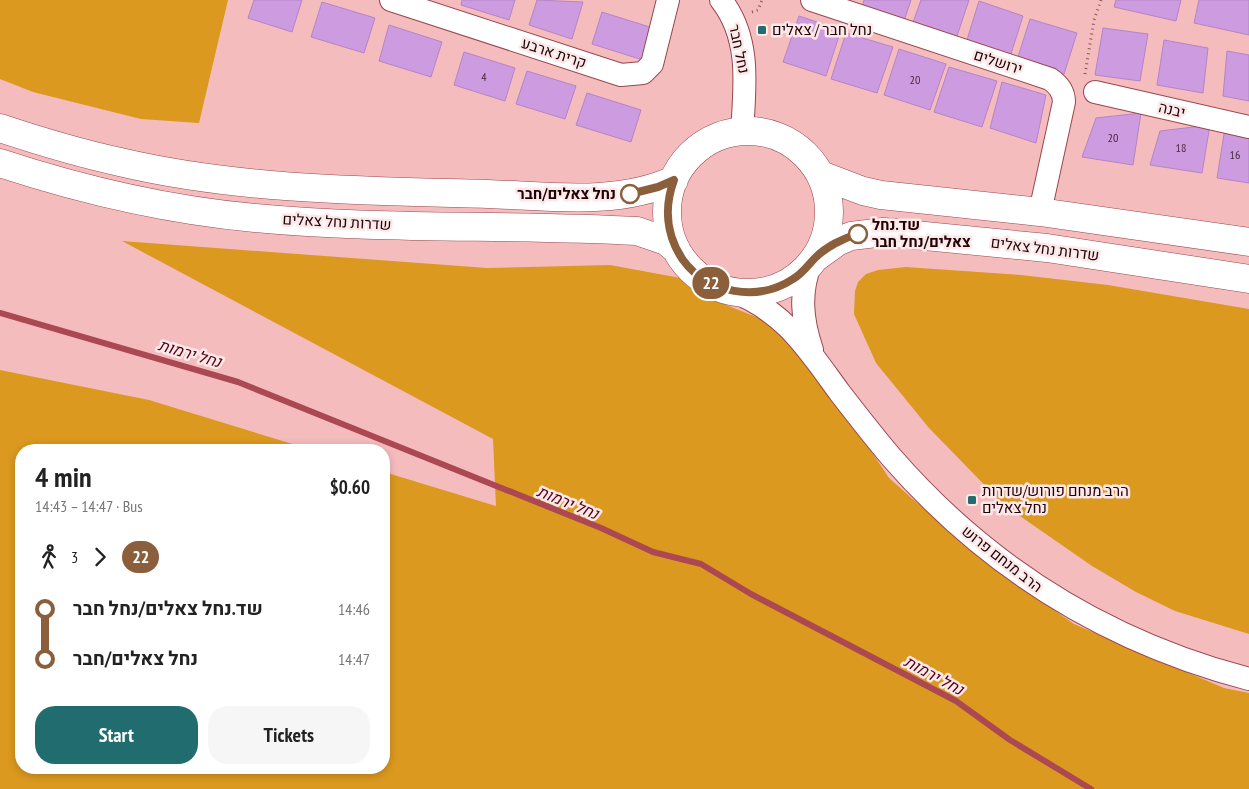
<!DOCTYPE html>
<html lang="en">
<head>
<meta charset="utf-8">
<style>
  :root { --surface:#fff; --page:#f6f6f6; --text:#222; --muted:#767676; --accent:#206c6e }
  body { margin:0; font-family:"PT Sans Narrow",Heebo,sans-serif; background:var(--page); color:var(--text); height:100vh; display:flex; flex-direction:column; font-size:19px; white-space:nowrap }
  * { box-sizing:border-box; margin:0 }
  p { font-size:16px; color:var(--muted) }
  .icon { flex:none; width:28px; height:28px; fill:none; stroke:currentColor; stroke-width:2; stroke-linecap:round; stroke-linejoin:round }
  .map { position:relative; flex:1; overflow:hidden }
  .sheet { position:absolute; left:15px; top:444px; width:375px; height:330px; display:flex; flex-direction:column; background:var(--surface); border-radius:20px; box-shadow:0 2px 8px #0003 }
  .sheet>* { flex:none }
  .badge { padding:0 10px; border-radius:16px; font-size:18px; line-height:32px }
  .map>.badge { position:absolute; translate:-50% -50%; box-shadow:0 0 0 2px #fff }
  .legs { display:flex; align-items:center; gap:8px; height:55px; padding:0 20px; font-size:16px }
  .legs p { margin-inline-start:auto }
  .summary { display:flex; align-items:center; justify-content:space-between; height:85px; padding:0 20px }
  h1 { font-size:28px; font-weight:600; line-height:38px }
  .button { display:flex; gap:10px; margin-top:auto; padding:10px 20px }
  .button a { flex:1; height:58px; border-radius:20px; background:var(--accent); color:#fff; font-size:20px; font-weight:600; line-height:58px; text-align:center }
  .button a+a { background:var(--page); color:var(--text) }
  ul { padding:0 20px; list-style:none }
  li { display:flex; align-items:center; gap:18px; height:50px; font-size:19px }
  li i { display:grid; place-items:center; width:8px; height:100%; margin:0 6px; background:currentColor }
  li i::after { content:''; width:12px; height:12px; margin:-6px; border:4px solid; border-radius:50%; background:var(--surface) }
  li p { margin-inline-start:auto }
  li:first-child i { background:linear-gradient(#0000 50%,currentColor 0) }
  li:last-child i { background:linear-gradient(currentColor 50%,#0000 0) }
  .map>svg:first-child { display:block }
</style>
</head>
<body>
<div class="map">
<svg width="1249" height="789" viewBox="0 0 1249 789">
  <rect width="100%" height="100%" fill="#f5bcbe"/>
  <path fill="#db991f" d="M0 0H228L199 123 141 119 33 92 0 79Z
    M122 241 487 268 610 265 686 279 721 303 782 327 813 363 889 478 976 555 1074 624 1224 688 1249 693V789H0V370L149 400 312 450H21V768H384V472L496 506 493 439Z
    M906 267 1021 275 1108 285 1249 309V634L1175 611 1136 592 1092 566 1004 505 929 428 876 363 854 314 855 291 858 282 866 274 878 270Z"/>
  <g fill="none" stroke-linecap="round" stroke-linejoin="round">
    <path stroke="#ab4852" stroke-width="6" d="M0 313 238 382 601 528 653 552 701 564 751 594 956 701 1010 740 1091 789"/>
  </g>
  <path fill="#cd9bdf" stroke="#b584c7" d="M254 0H302L292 32 248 18Z
    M462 0H515L509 20 461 5Z
    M537 0 583 2 572 39 529 25Z
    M864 0H911L903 24 861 10Z
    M921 0H969L956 39 912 25Z
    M1116 0H1181L1176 21 1114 7Z
    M1199 0H1249V35L1194 23Z
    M979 1 1023 16 1010 57 966 43Z
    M322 2 375 18 364 53 311 37Z
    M602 12 656 29 646 61 592 44Z
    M799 16 841 30 826 76 783 62Z
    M1030 19 1077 33 1064 74 1017 60Z
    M389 25 442 42 431 77 379 61Z
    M1103 28 1148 34 1140 81 1095 75Z
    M846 33 893 47 877 93 831 79Z
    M1164 40 1208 48 1203 93 1157 85Z
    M899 49 946 64 930 110 884 95Z
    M1227 51 1249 55V101L1223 96Z
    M464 52 515 68 505 101 454 85Z
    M949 67 997 81 982 127 934 112Z
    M527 71 576 86 565 119 516 104Z
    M1002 82 1046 95 1036 143 990 128Z
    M587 93 641 110 631 142 576 125Z
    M1141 113 1133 165 1082 157 1096 118Z
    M1210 125 1202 173 1150 165 1160 131Z
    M1225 128 1249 132V183L1217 178Z"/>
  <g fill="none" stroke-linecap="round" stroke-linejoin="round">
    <g stroke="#98474e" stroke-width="24">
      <path id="minor" d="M391 0 621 75 643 73 652 64 668 0
        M721 0C751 38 745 86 742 131
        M812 0 1050 79C1059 85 1064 92 1064 102L1040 212
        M1095 92 1249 127
        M811 263C799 292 802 320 812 350
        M729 290C784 310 807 348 840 393 857 415 874 437 892 458 988 568 1108 642 1249 679"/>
    </g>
    <g stroke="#98474e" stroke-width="29">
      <path id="major" d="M0 128C39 141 79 153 120 162 238 190 367 191 488 194 549 196 617 206 674 180
        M667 212a81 81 0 1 1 162 0a81 81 0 1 1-162 0Z
        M0 163C82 190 168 210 255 218 382 230 510 224 637 231L666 241 676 249
        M821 175 863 191 881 195 1040 212 1249 242
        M815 258 837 242 851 236 884 232 1047 248 1249 279"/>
    </g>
    <path stroke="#82585a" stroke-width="3" stroke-dasharray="1 4" stroke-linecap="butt" d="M752 12 758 10 762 0
      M1085 74 1094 20 1101 0"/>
    <use href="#minor" stroke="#fff" stroke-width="22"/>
    <use href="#major" stroke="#fff" stroke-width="28"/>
  </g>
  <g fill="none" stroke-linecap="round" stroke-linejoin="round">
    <g stroke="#fff" stroke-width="11">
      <path id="line-1" d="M630 194 658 187 674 180C664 207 666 235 683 260 708 294 758 302 793 279 802 274 808 265 815 258 826 247 843 238 858 234"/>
    </g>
    <use href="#line-1" stroke="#8b5e3c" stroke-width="8"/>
  </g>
  <g fill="#206c6e" stroke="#fce8e8" stroke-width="2">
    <rect x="757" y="25" width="10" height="10" rx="2.5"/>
    <rect x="967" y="495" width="10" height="10" rx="2.5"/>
  </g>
  <g fill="#fff" stroke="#8b5e3c" stroke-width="2.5">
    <circle cx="630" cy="194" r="9"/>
    <circle cx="858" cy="234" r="9"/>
  </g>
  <g text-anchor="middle" stroke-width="5" stroke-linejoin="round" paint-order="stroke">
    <g font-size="12" fill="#4b293c">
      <text x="484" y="81">4</text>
      <text x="915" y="84">20</text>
      <text x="1113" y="142">20</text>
      <text x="1181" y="152">18</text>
      <text x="1235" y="159">16</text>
    </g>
    <g font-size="15" fill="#200306" stroke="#fce8e8" text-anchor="start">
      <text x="772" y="35">נחל חבר / צאלים</text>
      <text x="982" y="496">הרב מנחם פורוש/שדרות<tspan x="982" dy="17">נחל צאלים</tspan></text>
    </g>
    <g font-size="15" fill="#200306" stroke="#fce8e8">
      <text transform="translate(739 49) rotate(78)" y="5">נחל חבר</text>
      <text transform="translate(554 53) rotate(18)" y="5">קרית ארבע</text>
      <text transform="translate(998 62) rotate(18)" y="5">ירושלים</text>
      <text transform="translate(1172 110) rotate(13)" y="5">יבנה</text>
      <text transform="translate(337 222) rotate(3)" y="5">שדרות נחל צאלים</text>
      <text transform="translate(1045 249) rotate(7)" y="5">שדרות נחל צאלים</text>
      <text transform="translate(1002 559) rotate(38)" y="5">הרב מנחם פרוש</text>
    </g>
    <g font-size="15" font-weight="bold" fill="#200306" stroke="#fce8e8" text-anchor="end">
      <text x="616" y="199">נחל צאלים/חבר</text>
      <text x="872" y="230" text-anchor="start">שד.נחל<tspan x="872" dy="17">צאלים/נחל חבר</tspan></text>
    </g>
    <g font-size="16" font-style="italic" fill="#540014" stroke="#fce8e8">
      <text transform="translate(190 353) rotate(16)" y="6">נחל ירמות</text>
      <text transform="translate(568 502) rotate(22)" y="6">נחל ירמות</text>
      <text transform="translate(934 675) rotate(28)" y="6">נחל ירמות</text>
    </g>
  </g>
</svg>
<b class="badge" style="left:711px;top:283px;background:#8b5e3c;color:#fff">22</b>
<section class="sheet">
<div class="summary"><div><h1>4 min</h1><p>14:43 – 14:47 · Bus</p></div><b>$0.60</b></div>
<div class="legs"><svg class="icon" aria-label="walk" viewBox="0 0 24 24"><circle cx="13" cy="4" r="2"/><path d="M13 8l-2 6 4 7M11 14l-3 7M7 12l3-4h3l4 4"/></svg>3<svg class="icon" aria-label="forward" viewBox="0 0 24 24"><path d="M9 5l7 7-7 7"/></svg><b class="badge" style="background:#8b5e3c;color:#fff">22</b></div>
<ul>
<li><i style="color:#8b5e3c"></i><b>שד.נחל צאלים/נחל חבר</b><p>14:46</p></li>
<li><i style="color:#8b5e3c"></i><b>נחל צאלים/חבר</b><p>14:47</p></li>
</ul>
<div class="button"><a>Start</a><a>Tickets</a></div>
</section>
</div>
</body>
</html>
